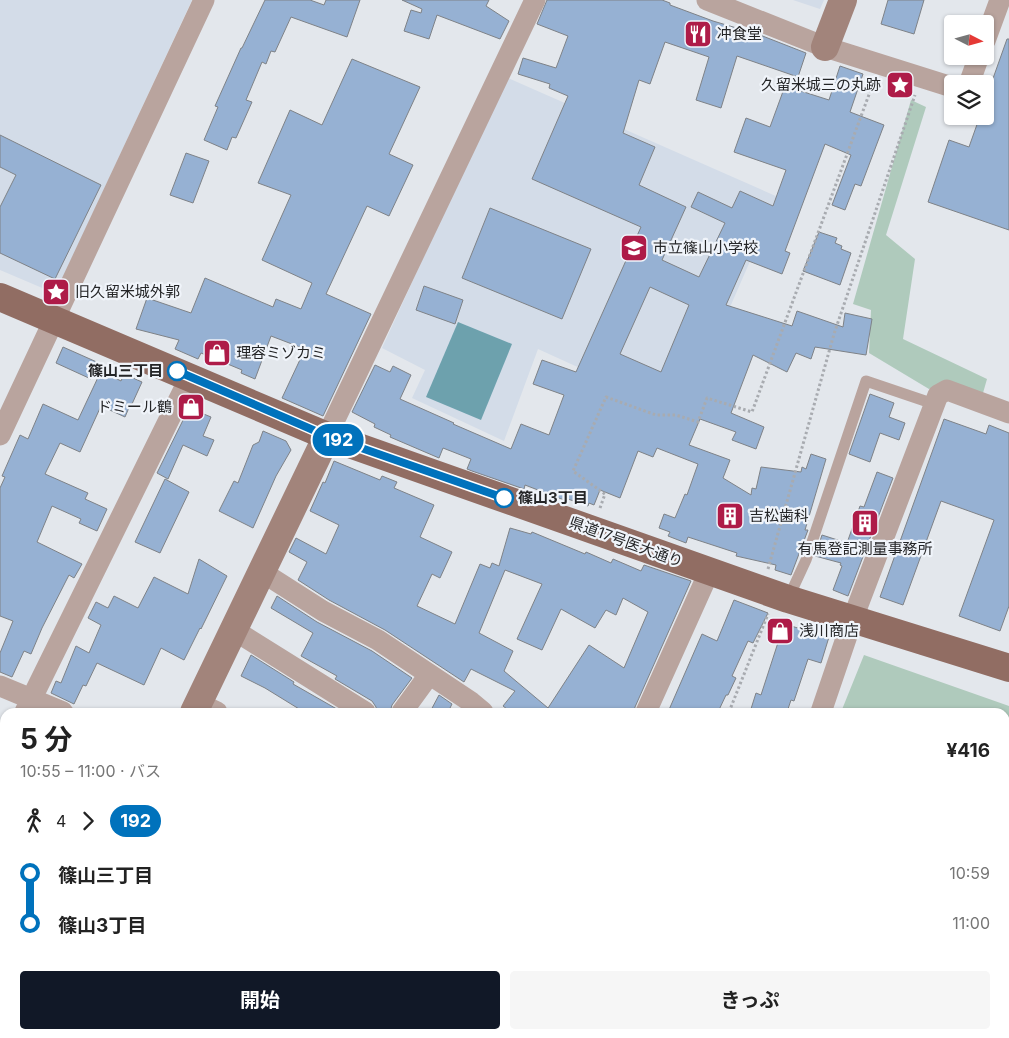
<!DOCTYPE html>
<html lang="ja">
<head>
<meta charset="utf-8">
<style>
  :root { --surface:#fff; --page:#f6f6f6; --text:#222; --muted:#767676; --accent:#111827 }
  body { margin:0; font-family:Inter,"Noto Sans JP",sans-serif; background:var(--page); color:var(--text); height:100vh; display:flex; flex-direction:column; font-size:19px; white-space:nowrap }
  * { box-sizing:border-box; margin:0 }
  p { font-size:16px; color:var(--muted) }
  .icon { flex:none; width:28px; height:28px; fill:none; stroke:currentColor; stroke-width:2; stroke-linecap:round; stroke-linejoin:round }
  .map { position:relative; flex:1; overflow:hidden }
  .side { position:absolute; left:0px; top:708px; width:1010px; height:331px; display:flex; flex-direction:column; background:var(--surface); border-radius:15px 15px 0 0; box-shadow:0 1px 4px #0004 }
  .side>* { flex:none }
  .badge { padding:0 10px; border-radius:16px; font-size:18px; line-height:32px }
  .needle { width:32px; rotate:96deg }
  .buttons { position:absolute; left:944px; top:15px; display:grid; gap:10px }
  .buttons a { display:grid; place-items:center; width:50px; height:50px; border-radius:5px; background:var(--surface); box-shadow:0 1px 4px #0004; font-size:25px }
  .map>.badge { position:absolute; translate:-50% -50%; box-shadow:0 0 0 2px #fff }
  .legs { display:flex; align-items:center; gap:8px; height:55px; padding:0 20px; font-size:16px }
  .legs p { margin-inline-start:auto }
  .summary { display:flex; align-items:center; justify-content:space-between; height:85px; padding:0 20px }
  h1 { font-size:28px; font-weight:700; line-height:38px }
  .action { display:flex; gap:10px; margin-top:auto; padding:10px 20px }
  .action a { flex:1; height:58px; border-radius:5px; background:var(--accent); color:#fff; font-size:20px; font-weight:700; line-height:58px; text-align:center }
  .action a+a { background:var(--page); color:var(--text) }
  ul { padding:0 20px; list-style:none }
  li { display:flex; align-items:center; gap:18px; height:50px; font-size:19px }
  li i { display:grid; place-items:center; width:8px; height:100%; margin:0 6px; background:currentColor }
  li i::after { content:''; width:12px; height:12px; margin:-6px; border:4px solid; border-radius:50%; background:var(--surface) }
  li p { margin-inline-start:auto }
  li:first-child i { background:linear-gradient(#0000 50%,currentColor 0) }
  li:last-child i { background:linear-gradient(currentColor 50%,#0000 0) }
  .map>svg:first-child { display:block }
</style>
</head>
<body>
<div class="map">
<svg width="1009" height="1038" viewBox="0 0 1009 1038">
  <rect width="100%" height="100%" fill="#e3e7ec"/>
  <path fill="#d3dce8" d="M0 0H192L57 290H47L0 270Z
    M793 0H824L820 9Z
    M506 77 778 197 683 415 538 349 504 441 412 398 425 370 382 348Z"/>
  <path fill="#afcabc" d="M911 100 926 107 886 235 915 259 903 339 987 379 983 393 950 382 929 389 869 353 871 310 853 304Z
    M864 655 1009 706V1038H767L756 1034H1005V712H841Z"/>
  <path fill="#6da1ad" d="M458 322 512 344 481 420 426 397Z"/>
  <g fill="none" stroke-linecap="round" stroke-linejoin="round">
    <path stroke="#6da1ad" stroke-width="5.5" d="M699 1034 709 1038"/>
  </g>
  <path fill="#96b1d3" stroke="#7e8287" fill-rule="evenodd" d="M265 0H310L324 5 326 0H360L347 37 291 17 275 52 271 51 266 64 262 62 246 100 252 102 236 138 232 137 227 150 204 140 218 107 215 106 241 48H242Z
    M402 0H489L486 6 509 21 500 39 437 15 429 39 404 31 411 10 421 13 422 9Z
    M547 0H662L670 3V5L713 21 760 35 806 53 798 77 737 56 721 108 696 100 709 57 665 42 650 84 639 80 623 133 655 147 639 185 686 207 662 260 699 277 725 223 691 207 698 192 732 208 740 191 773 206 786 170 734 152 746 118 770 127 785 86 829 100 840 66 863 74 850 112 884 125 861 186 855 184 845 210 832 205 851 155 825 144 785 251 790 253 782 274 746 260 726 305 792 326 797 311 843 327 845 313 872 319 866 355 815 347 811 359 796 353 787 372 753 355 731 413 764 427 756 449 732 440 736 432 700 419 689 445 730 460 723 478 751 495 752 488 756 489 761 467 801 472 802 467 806 469 811 454 826 459 805 530H808L791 575 775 570 776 565 736 556 737 553 688 537 686 543 668 536 670 532 659 528 664 514 675 518 685 494 687 495 698 464 657 448 653 457 638 451 620 498 600 490 594 505 589 503 588 506 565 498 564 500 525 485 524 489 472 471 467 469 471 459 443 448 439 458 390 437 391 435 374 427 375 424 352 412 375 365 390 372 393 366 411 375 400 399 454 423 453 424 511 449 521 424 549 435 564 395 533 384 542 360 576 372 641 227 532 179 568 96 549 88 550 84 518 74 523 58 556 68 568 36 537 24ZM650 287 689 305 661 372 620 354Z
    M888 0H924L914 34 881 24Z
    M1007 39H1009V230L928 202 949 140 969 147 980 116H985V101Z
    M352 59 420 87 389 154 413 165 389 216 367 206 326 294 371 314 323 416 282 398 305 349 271 336 255 379 241 373 242 370 206 355 201 353 198 359 175 349 179 340 136 329 147 298 191 313 205 278 273 307 276 299 301 309 312 283 262 260 291 195 258 183 290 110 322 125Z
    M0 135 101 185 55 279 0 253V207L16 175 0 167Z
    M186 153 209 161 193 203 170 195Z
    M490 208 591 249 562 319 462 278Z
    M819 232 837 238 835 243 842 246 841 249 851 253 840 285 803 271Z
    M424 286 463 300 455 324 416 310Z
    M63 347 99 363 91 379 56 363Z
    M101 371 121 381 124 374 142 382 132 404 131 403 125 417 101 406 80 452 60 443 45 474 88 493 85 499 107 509 97 531 79 523 81 519 52 506 37 542 82 564 74 578 69 575 42 628 31 654 24 651 12 677 0 672V653L13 621 0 616V488L5 477 2 476 20 435 28 439 43 404 78 420Z
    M870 394 894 403 889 417 905 423 899 440 880 433 870 462 849 454Z
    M189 408 211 417 203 436 214 440 207 456 183 445 168 479 157 473Z
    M944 419 986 434 989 425 1009 433V606L1000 631 959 616 994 520 941 501 903 605 880 597Z
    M263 431 286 441 291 450 276 476 253 528 219 511 234 481 238 483 253 445 259 442Z
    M334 461 380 480 382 476 397 482 394 488 434 505 420 537 452 552 440 578 432 574 417 606 455 624 480 564 490 568 492 563 499 566 510 528 531 534 532 532 585 554 586 552 611 563 613 559 641 571 644 565 691 581 635 707 634 712H511L503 706 515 691 471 669 464 682 385 630 329 600 298 580 307 562 289 552 296 538 326 554 339 525 310 511 323 482 325 483ZM505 570 542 584 517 639 542 650 561 609 595 628 606 610 616 615 623 598 648 612 624 668 589 645 548 708 504 671 513 651 479 633Z
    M877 472 893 478 848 596 833 590 842 566 840 565 841 563 815 556 822 535 847 543 860 506 864 507Z
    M165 479 189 492 160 553 135 542Z
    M199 559 227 576 201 629 200 628 184 660 161 648 144 685 97 663 86 686 83 685 74 704 51 693 56 681 61 683 76 646 89 653 101 625 88 618 96 602 108 608 114 596 138 608 154 577 188 594Z
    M277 596 317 622 372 651 412 678 392 705 390 712H377L376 707 372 701 335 679 337 676 301 656 313 633 271 608Z
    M734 600 768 613 753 643 748 641 732 676 736 678 728 695H726L718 712H668L702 634 717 641Z
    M784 624 829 637 821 663 808 659 794 701 791 700 787 712H750L756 693 761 695Z
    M251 655 294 682 293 684 342 712H304L265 688 241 676Z
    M439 695 452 704 448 712H430Z"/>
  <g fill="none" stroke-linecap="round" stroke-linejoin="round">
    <path stroke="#a8abb0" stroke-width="3" stroke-dasharray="2.5 2.5" stroke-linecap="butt" d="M600 508 605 494 573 471 606 397 656 415H676L698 422 707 398 752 412 874 81
      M768 569 834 334 915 95
      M729 712 768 614"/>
    <path stroke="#b9a49e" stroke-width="11" d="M788 599 806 560 866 381 934 404"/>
    <path stroke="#b9a49e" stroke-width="21" d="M707 0 825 47 952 87
      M985 41 1000 0
      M969 84 979 56
      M0 435 204 0
      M327 436 535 0
      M262 572 323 611 378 640 471 702 483 712
      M234 630 365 712
      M0 686 63 712
      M198 703 217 712
      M25 712 190 377
      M402 712 429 675
      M646 712 709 572
      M821 712 853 618 938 395 947 390 1009 413
      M0 768 5 757
      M735 1034 746 1038
      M346 1038 351 1034
      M496 1038 498 1034
      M686 1038 688 1034"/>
    <path stroke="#a2847b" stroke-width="28" d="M825 47 843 0
      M194 712 327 436
      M39 1038 41 1034"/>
    <path stroke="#916d63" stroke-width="28" d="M0 297 327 436 788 599 1009 668"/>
  </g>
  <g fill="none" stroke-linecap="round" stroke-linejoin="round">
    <g stroke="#fff" stroke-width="11">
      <path id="line-1" d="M177 371 327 436 504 498"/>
    </g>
    <use href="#line-1" stroke="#0072bc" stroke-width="8"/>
  </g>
  <defs>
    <g id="restaurant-square" transform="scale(1.4375)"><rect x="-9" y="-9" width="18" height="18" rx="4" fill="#ae1b48" stroke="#f0f4fa"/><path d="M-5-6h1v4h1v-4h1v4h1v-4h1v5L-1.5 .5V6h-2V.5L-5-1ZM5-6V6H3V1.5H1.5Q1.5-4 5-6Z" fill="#fff"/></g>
    <g id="sight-square" transform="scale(1.4375)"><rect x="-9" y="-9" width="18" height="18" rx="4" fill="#ae1b48" stroke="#f0f4fa"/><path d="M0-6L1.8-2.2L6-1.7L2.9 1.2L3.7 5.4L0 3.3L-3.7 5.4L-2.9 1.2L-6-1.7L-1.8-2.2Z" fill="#fff"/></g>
    <g id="school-square" transform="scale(1.4375)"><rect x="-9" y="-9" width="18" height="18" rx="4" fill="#ae1b48" stroke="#f0f4fa"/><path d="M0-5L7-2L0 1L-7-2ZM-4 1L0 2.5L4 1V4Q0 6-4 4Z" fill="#fff"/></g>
    <g id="shop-square" transform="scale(1.4375)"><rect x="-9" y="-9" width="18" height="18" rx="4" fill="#ae1b48" stroke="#f0f4fa"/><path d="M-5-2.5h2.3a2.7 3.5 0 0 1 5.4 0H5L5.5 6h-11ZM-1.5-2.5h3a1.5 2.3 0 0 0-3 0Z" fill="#fff"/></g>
    <g id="building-square" transform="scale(1.4375)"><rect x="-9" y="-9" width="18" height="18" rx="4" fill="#ae1b48" stroke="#f0f4fa"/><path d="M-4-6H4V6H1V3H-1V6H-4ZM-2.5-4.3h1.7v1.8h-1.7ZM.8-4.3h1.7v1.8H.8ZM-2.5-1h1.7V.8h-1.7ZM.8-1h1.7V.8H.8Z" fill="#fff"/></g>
  </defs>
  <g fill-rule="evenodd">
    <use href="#restaurant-square" x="698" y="34"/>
    <use href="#sight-square" x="900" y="85"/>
    <use href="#school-square" x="634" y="248"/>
    <use href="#sight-square" x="56" y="292"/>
    <use href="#shop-square" x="217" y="353"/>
    <use href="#shop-square" x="191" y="407"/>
    <use href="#building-square" x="730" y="516"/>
    <use href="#building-square" x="865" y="523"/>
    <use href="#shop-square" x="780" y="631"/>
  </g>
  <g fill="#fff" stroke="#0072bc" stroke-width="2.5">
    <circle cx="177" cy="371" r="9"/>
    <circle cx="504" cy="498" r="9"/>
  </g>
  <g text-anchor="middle" stroke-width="4.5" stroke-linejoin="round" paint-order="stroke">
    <g font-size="15" fill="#242527" stroke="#f0f4fa" text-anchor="start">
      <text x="717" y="39">冲食堂</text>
      <text x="881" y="90" text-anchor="end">久留米城三の丸跡</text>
      <text x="653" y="253">市立篠山小学校</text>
      <text x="75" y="297">旧久留米城外郭</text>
      <text x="236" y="358">理容ミゾカミ</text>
      <text x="172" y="412" text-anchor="end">ドミール鶴</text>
      <text x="749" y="521">吉松歯科</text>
      <text x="865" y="554" text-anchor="middle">有馬登記測量事務所</text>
      <text x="799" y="636">浅川商店</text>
    </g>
    <g font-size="15" font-weight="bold" fill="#242527" stroke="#f0f4fa" text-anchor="end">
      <text x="163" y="376">篠山三丁目</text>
      <text x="518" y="503" text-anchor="start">篠山3丁目</text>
    </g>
    <g font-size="15" fill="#242527" stroke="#f0f4fa">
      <text transform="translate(626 542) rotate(20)" y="5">県道17号医大通り</text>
    </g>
  </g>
</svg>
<div class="buttons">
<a><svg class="needle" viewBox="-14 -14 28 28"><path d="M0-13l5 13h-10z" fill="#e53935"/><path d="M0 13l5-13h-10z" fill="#767676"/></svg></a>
<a><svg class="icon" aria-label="layers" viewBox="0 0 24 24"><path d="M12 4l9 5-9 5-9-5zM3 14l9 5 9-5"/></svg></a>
</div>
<b class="badge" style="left:338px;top:440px;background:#0072bc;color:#fff">192</b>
<section class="side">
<div class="summary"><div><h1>5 分</h1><p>10:55 – 11:00 · バス</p></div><b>¥416</b></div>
<div class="legs"><svg class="icon" aria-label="walk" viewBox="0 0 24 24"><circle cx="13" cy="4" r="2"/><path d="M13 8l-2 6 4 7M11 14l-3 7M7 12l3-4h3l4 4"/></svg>4<svg class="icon" aria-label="forward" viewBox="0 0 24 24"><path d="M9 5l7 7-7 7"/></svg><b class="badge" style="background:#0072bc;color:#fff">192</b></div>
<ul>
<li><i style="color:#0072bc"></i><b>篠山三丁目</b><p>10:59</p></li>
<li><i style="color:#0072bc"></i><b>篠山3丁目</b><p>11:00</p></li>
</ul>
<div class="action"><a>開始</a><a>きっぷ</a></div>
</section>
</div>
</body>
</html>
